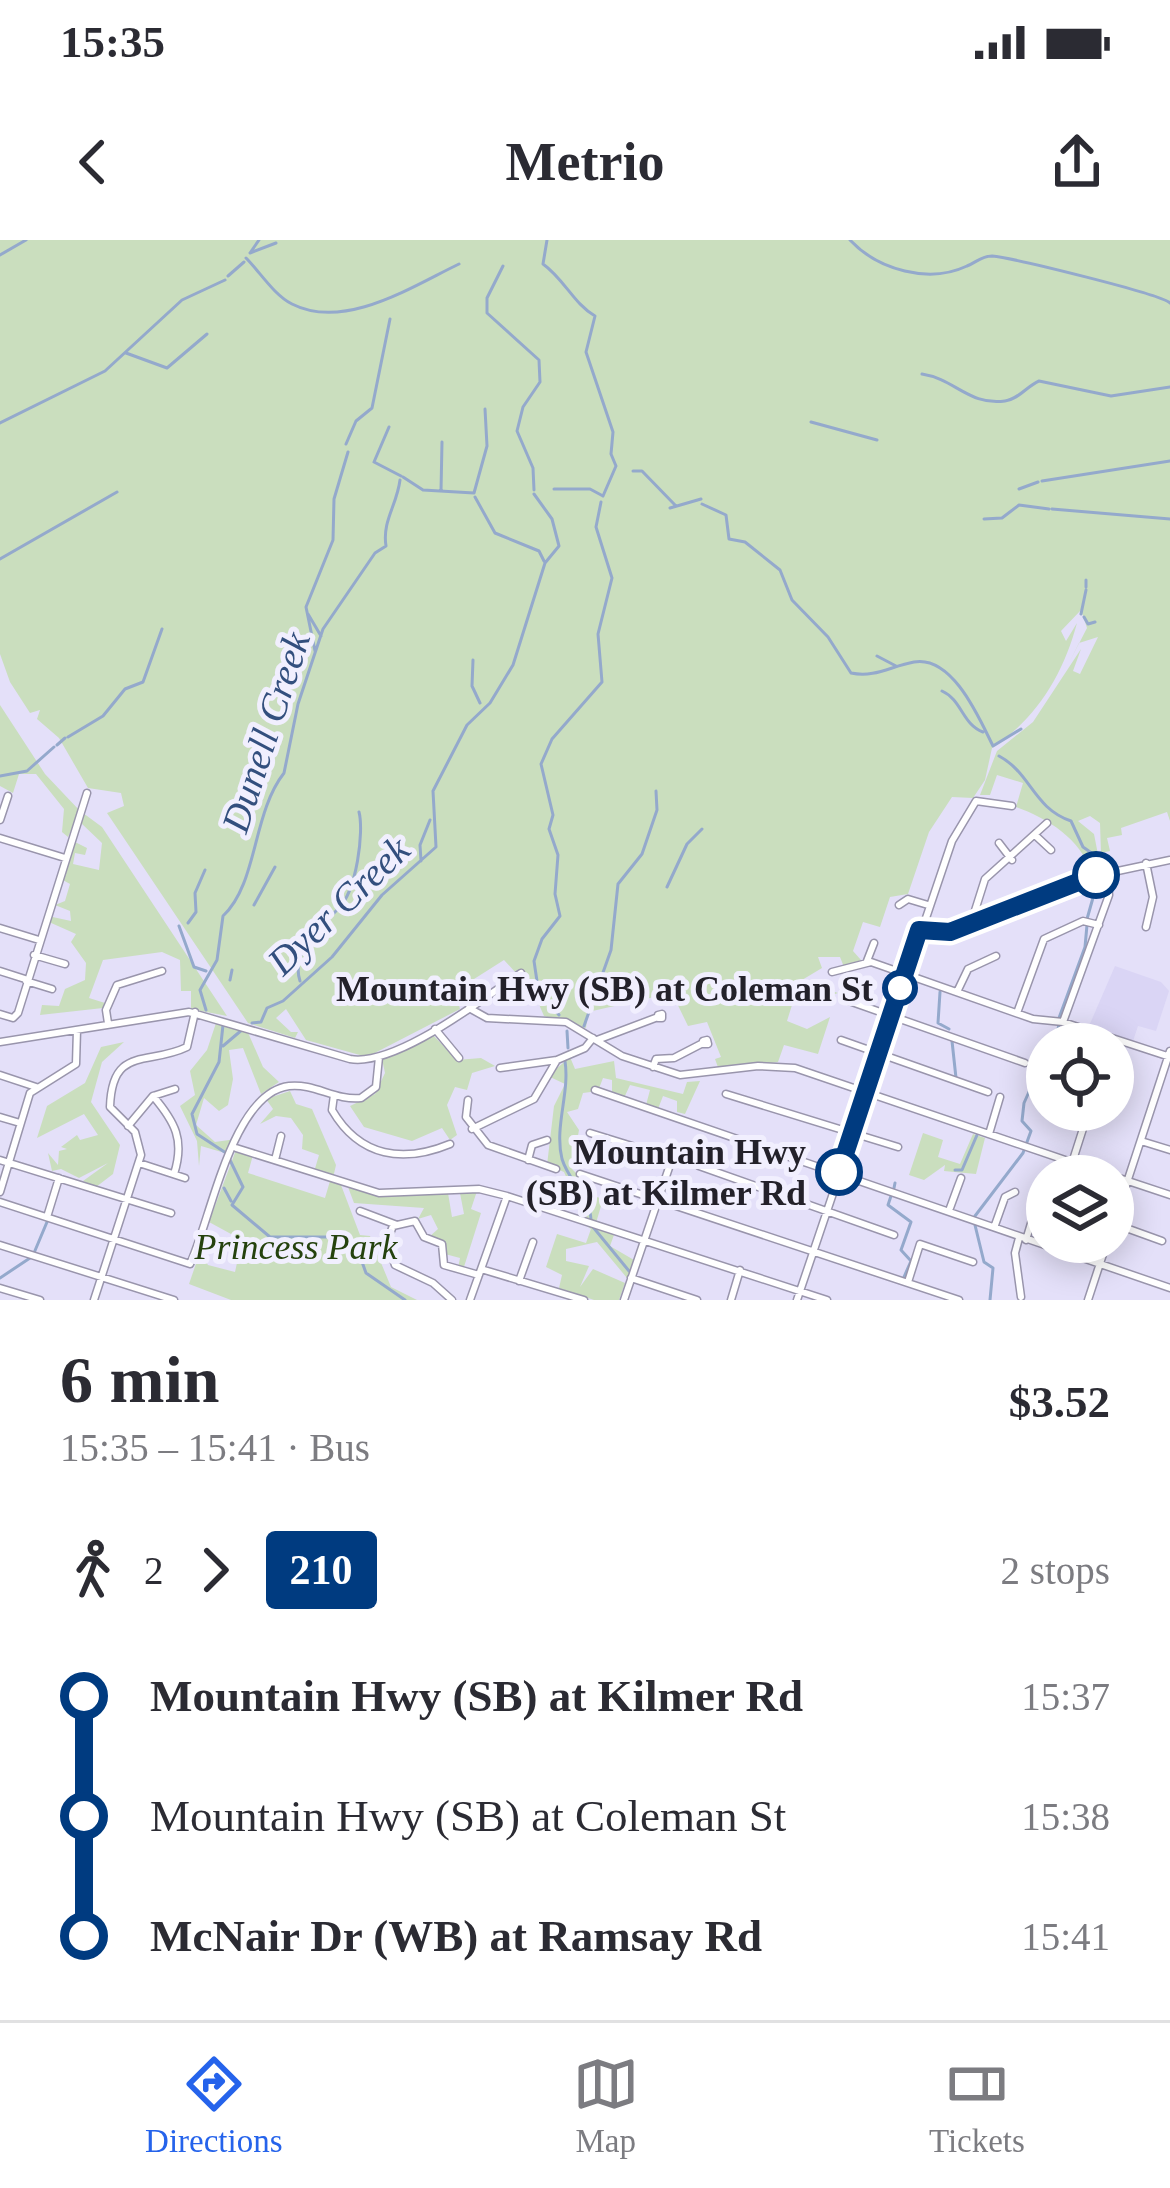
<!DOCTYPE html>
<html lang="en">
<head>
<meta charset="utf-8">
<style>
  :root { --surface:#fff; --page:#f2f2f3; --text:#2b2b33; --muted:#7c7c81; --line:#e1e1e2; --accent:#2563eb }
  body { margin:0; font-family:Georgia,serif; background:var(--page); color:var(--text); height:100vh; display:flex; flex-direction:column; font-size:45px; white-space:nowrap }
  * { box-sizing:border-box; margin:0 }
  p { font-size:39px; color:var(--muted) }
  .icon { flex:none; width:66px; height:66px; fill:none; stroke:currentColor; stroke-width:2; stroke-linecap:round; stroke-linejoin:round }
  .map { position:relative; height:1060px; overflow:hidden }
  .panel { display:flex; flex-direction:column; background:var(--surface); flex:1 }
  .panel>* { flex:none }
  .badge { padding:0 24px; border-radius:9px; font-size:42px; line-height:78px }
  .controls { position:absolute; left:1026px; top:783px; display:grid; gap:24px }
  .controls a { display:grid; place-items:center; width:108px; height:108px; border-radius:50%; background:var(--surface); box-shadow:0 6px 30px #0003; font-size:60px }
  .map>.badge { position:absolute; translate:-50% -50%; box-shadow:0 0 0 6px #fff }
  .legs { display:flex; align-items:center; gap:18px; height:132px; padding:0 60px; font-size:39px }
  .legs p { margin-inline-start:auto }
  .overview { display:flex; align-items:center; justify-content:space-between; height:204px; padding:0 60px }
  h1 { font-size:66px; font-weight:600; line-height:90px }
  ul { padding:0 60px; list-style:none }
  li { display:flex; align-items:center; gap:42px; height:120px; font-size:45px }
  li i { display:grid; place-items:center; width:18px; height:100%; margin:0 15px; background:currentColor }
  li i::after { content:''; width:30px; height:30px; margin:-15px; border:9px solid; border-radius:50%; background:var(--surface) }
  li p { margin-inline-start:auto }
  li:first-child i { background:linear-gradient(#0000 50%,currentColor 0) }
  li:last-child i { background:linear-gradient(currentColor 50%,#0000 0) }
  .status { display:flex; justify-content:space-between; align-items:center; height:84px; padding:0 60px; background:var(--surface); direction:ltr }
  .status svg { height:33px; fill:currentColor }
  header { display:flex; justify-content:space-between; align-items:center; height:156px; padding:0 60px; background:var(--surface); font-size:54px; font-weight:600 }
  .tab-bar { display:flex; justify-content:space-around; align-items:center; height:168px; border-top:3px solid var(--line); background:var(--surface); font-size:33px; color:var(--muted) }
  .tab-bar a { display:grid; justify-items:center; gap:6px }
  .tab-bar .active { color:var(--accent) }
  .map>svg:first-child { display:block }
</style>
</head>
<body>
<div class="status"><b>15:35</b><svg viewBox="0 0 49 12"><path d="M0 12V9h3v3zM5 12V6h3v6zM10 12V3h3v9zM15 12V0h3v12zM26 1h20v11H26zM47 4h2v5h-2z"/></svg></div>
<header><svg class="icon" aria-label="back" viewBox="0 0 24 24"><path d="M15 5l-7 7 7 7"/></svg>Metrio<svg class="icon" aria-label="share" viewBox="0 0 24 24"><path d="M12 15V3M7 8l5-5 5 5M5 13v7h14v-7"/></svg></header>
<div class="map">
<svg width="1170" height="1060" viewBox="0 0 1170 1060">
  <rect width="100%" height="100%" fill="#e4e0f9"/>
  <path fill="#dad5f5" d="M1115 726 1161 742 1169 751 1156 791 1138 786 1133 801 1089 786Z"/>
  <path fill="#cadebe" d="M0 0H1170V581L1167 572 1121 588 1122 595 1107 598 1110 611 1101 613 1100 583 1090 576 1078 581 1094 594 1101 630 1091 632C1081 599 1047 578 1016 567L1023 543 997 535 990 555H980L997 511 1033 482 1081 409 1073 431 1080 434 1098 397 1079 403 1070 421 1087 388 1081 370 1061 391 1066 401 1077 383C1063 435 1037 478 992 508L985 540 973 558 952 557 929 592 908 654 890 657 880 687 863 682 853 711 861 720 844 727 840 717H818L822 728 802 740 838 753 826 757 814 753 792 765 787 781 807 789 830 777 818 814 784 805 778 822 719 830 715 819 721 817 707 782 688 786 672 753 588 772 586 788 544 776 525 732 516 733 504 720 463 746 469 760 458 761 460 769 367 817 306 800 286 769 276 778 291 792H298L295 798 248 783 107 573 124 566 121 553 88 548 59 498 37 479 40 470 30 473 10 442 0 414Z
    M0 465 45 534 80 571 68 597 62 592 64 569 36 534H19L13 553 0 546Z
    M83 573 102 587 227 776 191 769V751H181L180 720 162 712 103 720 89 758 105 763 103 768 40 775 42 765 59 766 65 749 85 740 86 723 71 702 76 694 49 682 48 676 71 681 70 671 55 665 65 661 70 644 61 639 73 601 87 608 85 615 75 613 73 624 99 630 102 603 81 583Z
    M217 780 246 788 263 827 279 842 261 854 243 808 229 810 233 839 228 865 219 871 204 858 196 885 215 902 236 899 225 913 201 906 199 926 197 901 180 866 195 855 190 831 207 810Z
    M433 795 457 820 481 818 495 826 472 833 467 850 455 847 447 865 457 895 450 900 442 888 412 901 364 887 350 866 375 854 385 833 382 819Z
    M124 802 102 822 91 862 120 905 113 934 96 947 83 941 108 923 79 938 61 929 52 931 48 913 58 925 59 911 67 909 61 907 77 895 80 900 98 895 84 874 37 898 47 866 85 843 101 807Z
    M570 817 575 829 614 821 616 838 683 854 687 842 700 841 685 874 677 872V861L663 856 658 869 646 865 650 850 630 845 624 858 612 855V840L603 838 598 851 583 853 578 869 567 872 579 890 572 929 584 941 582 952 603 959 596 983 587 980 581 957 577 963 563 958 568 941 564 932 547 925 554 866 565 844 548 836Z
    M290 851 296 864 312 869 336 925 333 938 314 932 319 915 302 909 303 895 291 878 276 876 260 884 273 869 266 859Z
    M923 893 943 900 938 917 960 924 973 894 985 898 976 934 944 931 945 925 924 940 909 935Z
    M236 910 253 915 248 933 325 958 330 941 341 945 360 995 370 996 391 1047 417 1060H231L189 1044 200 1012 208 1025 235 1032 242 1000 209 982Z
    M348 947 382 956 448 953 452 977 464 974 460 953 477 951 471 969 481 973 463 1030 458 1028 460 1018 445 1014V1001L429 997 438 989 431 975 418 979 424 968 354 963Z
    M581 982 615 992 610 1006 634 1020 627 1038 597 1002 566 1009V1021L589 1026 580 1047 593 1029 625 1043 619 1060H594L559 1048 562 1035 546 1027 557 994 586 1003 591 989Z"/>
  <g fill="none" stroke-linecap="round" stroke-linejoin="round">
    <path stroke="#94a9cc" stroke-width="3" d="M547 0 543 24C564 39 574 64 595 76L586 112 613 192 611 214 616 226 603 256
      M850 0C878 30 929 44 967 26 977 22 981 16 992 16 1013 18 1161 54 1170 63
      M250 13 276 3
      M250 13 259 0
      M0 15 26 0
      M246 18C260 32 274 55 292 64 345 91 413 46 459 24
      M503 26 487 58V73L539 120 540 142 523 167 517 191 533 228 534 250
      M228 36 244 22
      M126 113 167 128 207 94
      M922 134C955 139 969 166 1005 161 1019 159 1027 146 1039 141L1111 156 1170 147
      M811 182 877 200
      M0 183 105 131 182 60 225 40
      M389 187 374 222 401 236
      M346 204 356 181 372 168 390 79
      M633 231H642L675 265
      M403 237 423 250 474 253 487 206 485 169
      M1042 241 1170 221
      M554 249H590L603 256
      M1019 249 1038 242
      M441 251 442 202
      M475 257 495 293 539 311 544 321
      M702 264 726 275 729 299 745 302 780 330 792 360 828 397 851 433C875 438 891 426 914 422 953 415 980 480 993 506
      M670 268 701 259
      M1052 269 1170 279
      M984 279 1002 278 1019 265 1049 269
      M0 319 117 252
      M1086 340V347
      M308 374 321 396
      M1081 374 1086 350
      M1084 377 1088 384 1095 382
      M315 411 306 367 333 300 334 259 348 212
      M877 416 896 426
      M473 420 472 446 480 463
      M942 451C962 460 962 484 983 492
      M68 497 103 476 125 449 143 442 162 389
      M57 505 65 498
      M993 506 1021 489
      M999 516C1031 533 1033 568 1071 581L1083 607 1093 614 1096 631
      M0 536 27 531 54 507
      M421 621 420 605 430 580
      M667 647 687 604 702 589
      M254 665 275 627
      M1087 679 1098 640
      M188 683 196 672 195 653 205 630
      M179 686 194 727 206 731
      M230 740 232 730
      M300 741C290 711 324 683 338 669 357 651 364 591 359 572
      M940 752 938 783 949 789
      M206 770 200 750 217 720 223 676C258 643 252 574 284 533L298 464 323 389 375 313 386 306C382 281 397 265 400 240
      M559 775 538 748 534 721 542 699 560 676 555 654 558 615 549 589 553 575 541 524 552 499 602 442 598 394 612 338 596 287 601 262
      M1059 778 1085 707 1087 685
      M252 783 261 782 267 768 283 761 332 717 382 655 436 607 433 551 467 485 490 463 513 425 545 323 559 306 552 279 534 254
      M223 785 219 822 192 874 197 894 226 913
      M584 786 611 710 618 644 642 614 657 570 656 551
      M567 791 568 808
      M952 801 956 838
      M1054 804 1059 785
      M223 806 243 789
      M565 821C570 853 554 887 562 919 569 942 590 956 591 980
      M229 918 243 947 232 965 270 997H329L356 1005 366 1033 405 1060
      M955 930H962L977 895
      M224 948 231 961
      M894 948 895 943
      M892 953 888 965 911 982 901 1010 911 1021 904 1037
      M975 976 1023 913 1031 891 1022 881 1024 863 1047 812
      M974 981 984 1022 993 1028 990 1060
      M593 987 629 1031
      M34 1013 47 982
      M0 1038 30 1018"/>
    <g stroke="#9995ac" stroke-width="9">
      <path id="minor" d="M0 580 8 556
        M1036 596 1051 610
        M0 598 65 618
        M999 603 1012 620
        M899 665 908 659 928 665
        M972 680 985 639 1047 583
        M1146 687 1153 657 1146 623
        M0 688 39 700
        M919 690 945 693 1080 639 1170 620
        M34 715 65 724
        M867 721 874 703
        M0 731 25 739
        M832 732 871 722 1033 779 1063 782 1170 817
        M26 741 52 749
        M957 752 968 729 996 716
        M849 761 1025 823
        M469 768 487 778 566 782 622 816 680 835 758 826 795 828 1112 936
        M1017 773 1044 699 1083 681 1099 685
        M0 774 13 778 18 773 87 553
        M662 774V778H658V775Z
        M1063 782 1109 655 1107 632
        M108 783 106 770 117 745 162 731
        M435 789 459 818
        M597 800 658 777
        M707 800 708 804H704L703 801Z
        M841 800 988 852
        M0 802 189 772 350 819C396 827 482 759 521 733
        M653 827 656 819 674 818 703 803
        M500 828 557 820
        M0 835 36 847
        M595 850 1170 1048
        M726 854 898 907
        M334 855 332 870C360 918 404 923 450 904
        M153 856C175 882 185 900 174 934
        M468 860 466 877 488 905 556 929
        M1048 870 1084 883
        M0 877 20 883
        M128 886 153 856 175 849
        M472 889 534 859 557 820 585 808 593 798
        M590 893 671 918
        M989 894 1000 857
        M1141 901 1170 910
        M236 908 379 953 479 949 507 956 827 1060
        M0 920 171 973
        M275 920 281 896
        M528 920 532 905 547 900
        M139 923 185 938
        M1072 923 1089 870
        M699 926 894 995
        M580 934 959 1060
        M1113 936 1170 955
        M0 952 30 853 76 824 77 790
        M0 962 190 1024C211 979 232 853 289 846 314 843 336 861 361 858L376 847 379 817
        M950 968 961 938
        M360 971 397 985
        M47 977 59 938
        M1115 984 1162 1001
        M995 985 1005 957 1015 952
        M1113 985 1170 811
        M1019 998 1015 1013 1021 1057
        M1026 1000 1032 980 1047 976
        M0 1005 174 1060
        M481 1029 584 1060
        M631 1038 697 1060
        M519 1041 533 1002
        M908 1042 920 1004 973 1022
        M0 1048 40 1060
        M94 1060 141 915 135 892 110 867C112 805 148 826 187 807L195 772
        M452 1060 433 1043 395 1025 387 1001 393 986 415 981 424 997 442 1004 444 1025 479 1035
        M470 1060 507 956
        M624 1060 675 910
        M731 1060 740 1030
        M797 1060 952 601 976 561 1012 566
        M1088 1060 1107 1002"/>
    </g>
    <use href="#minor" stroke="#fff" stroke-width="6"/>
  </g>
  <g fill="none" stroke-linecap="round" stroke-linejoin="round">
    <g stroke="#fff" stroke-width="27">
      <path id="line-1" d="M839 932 919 690 950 692 1096 635"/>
    </g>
    <use href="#line-1" stroke="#003b80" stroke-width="18"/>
  </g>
  <g fill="#fff" stroke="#003b80" stroke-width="6">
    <circle cx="1096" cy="635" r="21"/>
    <circle cx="900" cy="748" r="15"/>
    <circle cx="839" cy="932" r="21"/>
  </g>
  <g text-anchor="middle" stroke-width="10" stroke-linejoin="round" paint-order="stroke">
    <g font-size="36" font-weight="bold" fill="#23212a" stroke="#f1effe" text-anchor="end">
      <text x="873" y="761">Mountain Hwy (SB) at Coleman St</text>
      <text x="806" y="924">Mountain Hwy<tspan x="806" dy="41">(SB) at Kilmer Rd</tspan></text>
    </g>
    <g font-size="36" font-style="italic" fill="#25420e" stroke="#f1effe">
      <text x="296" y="1019">Princess Park</text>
    </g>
    <g font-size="39" font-style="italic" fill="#334f7e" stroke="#f1effe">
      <text transform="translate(265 492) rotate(-72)" y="14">Dunell Creek</text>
      <text transform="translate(338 665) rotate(-44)" y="14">Dyer Creek</text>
    </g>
  </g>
</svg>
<div class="controls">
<a><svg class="icon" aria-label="locate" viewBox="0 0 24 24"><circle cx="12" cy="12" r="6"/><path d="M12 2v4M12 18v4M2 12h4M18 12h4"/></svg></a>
<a><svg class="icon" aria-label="layers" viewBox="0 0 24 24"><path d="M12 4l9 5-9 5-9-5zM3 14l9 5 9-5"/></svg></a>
</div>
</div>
<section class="panel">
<div class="overview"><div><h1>6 min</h1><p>15:35 – 15:41 · Bus</p></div><b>$3.52</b></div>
<div class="legs"><svg class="icon" aria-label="walk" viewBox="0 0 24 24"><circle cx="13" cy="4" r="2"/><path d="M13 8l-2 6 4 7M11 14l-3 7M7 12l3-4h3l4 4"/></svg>2<svg class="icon" aria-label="forward" viewBox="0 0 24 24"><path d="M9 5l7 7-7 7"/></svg><b class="badge" style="background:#003b80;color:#fff">210</b><p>2 stops</p></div>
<ul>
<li><i style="color:#003b80"></i><b>Mountain Hwy (SB) at Kilmer Rd</b><p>15:37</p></li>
<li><i style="color:#003b80"></i><span>Mountain Hwy (SB) at Coleman St</span><p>15:38</p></li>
<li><i style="color:#003b80"></i><b>McNair Dr (WB) at Ramsay Rd</b><p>15:41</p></li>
</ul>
</section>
<nav class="tab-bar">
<a class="active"><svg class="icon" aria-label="directions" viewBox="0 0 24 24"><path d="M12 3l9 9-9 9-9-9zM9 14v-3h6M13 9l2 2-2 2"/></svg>Directions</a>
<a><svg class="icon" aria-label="map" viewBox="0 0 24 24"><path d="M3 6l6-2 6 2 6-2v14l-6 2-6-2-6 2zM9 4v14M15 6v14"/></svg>Map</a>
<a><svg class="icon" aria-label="tickets" viewBox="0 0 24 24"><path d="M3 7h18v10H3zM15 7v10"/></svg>Tickets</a>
</nav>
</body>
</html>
